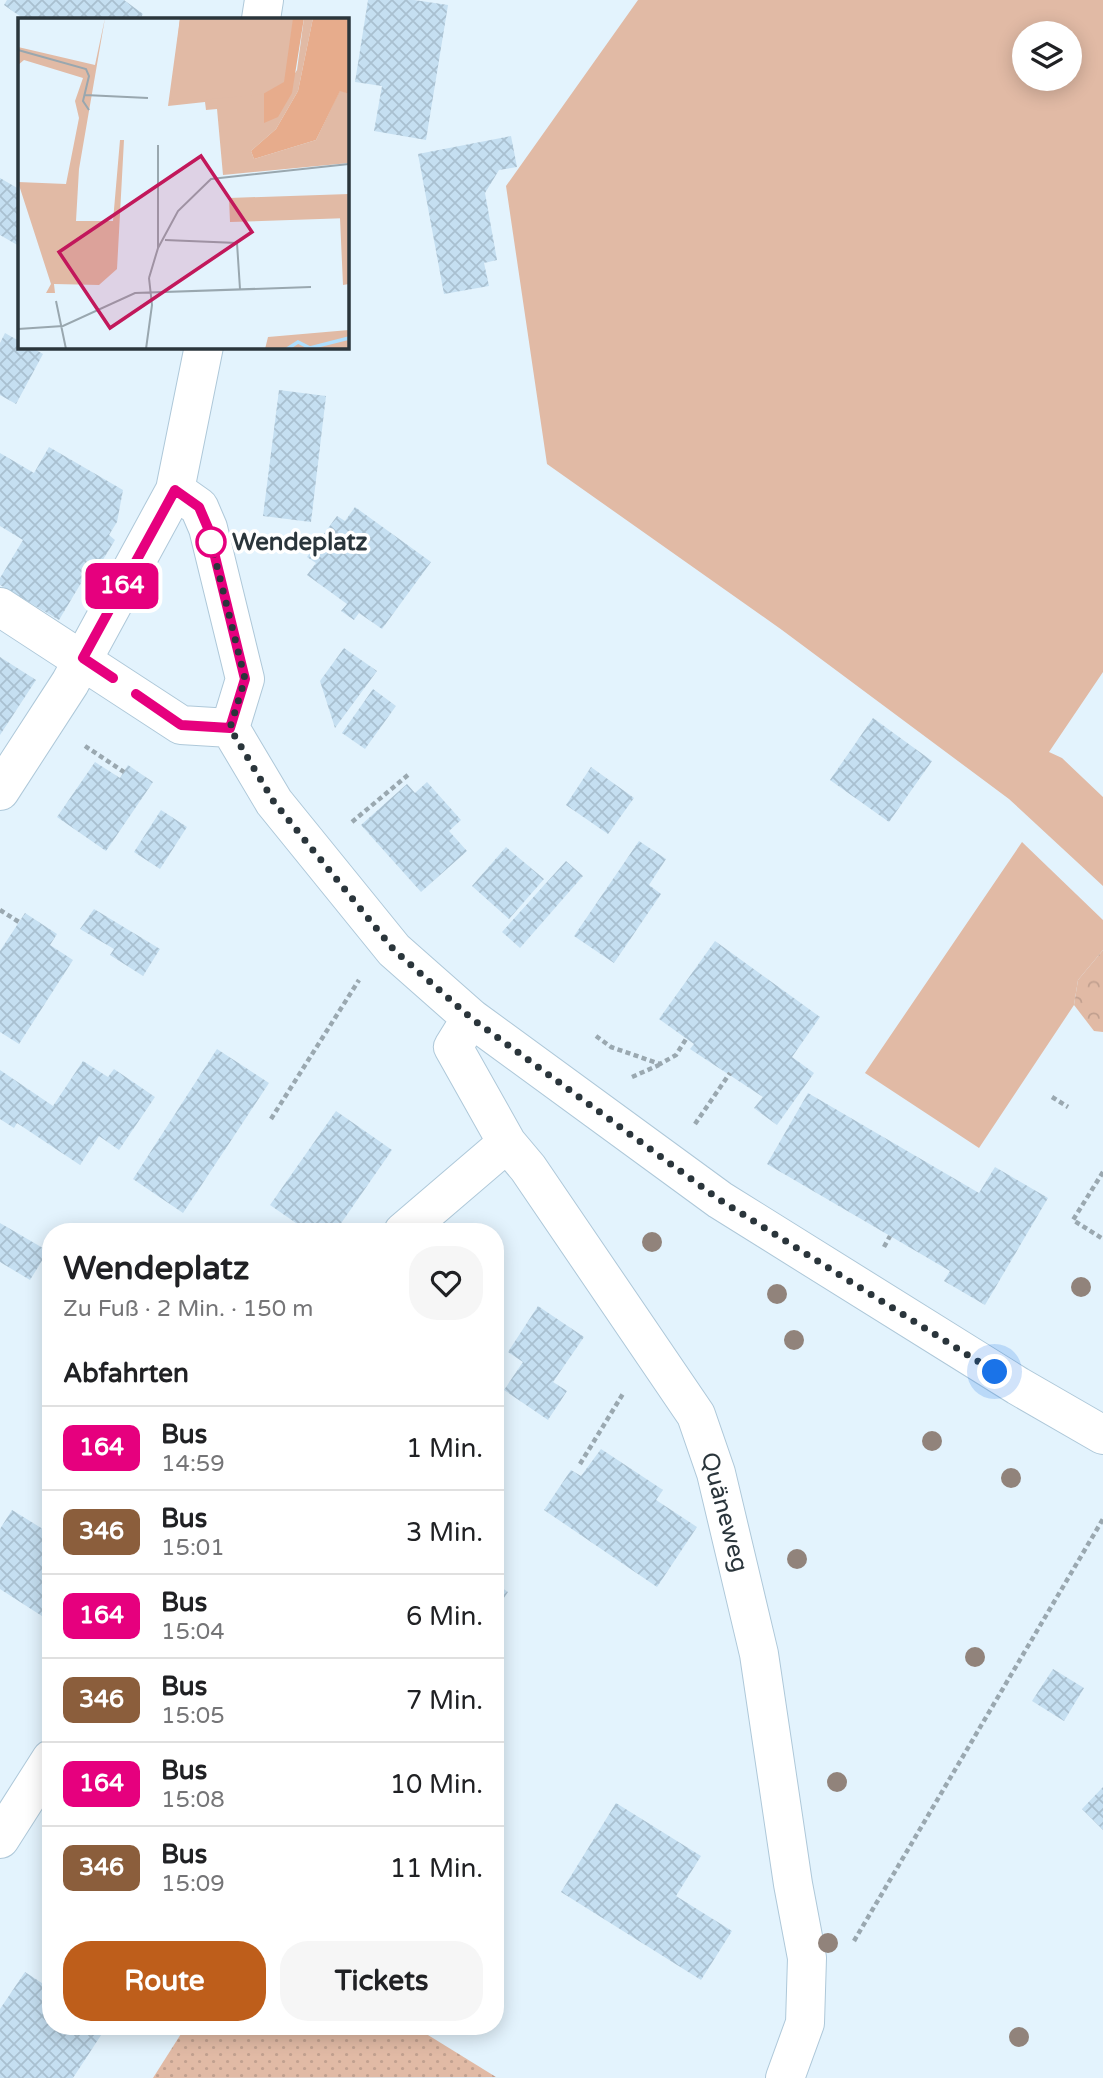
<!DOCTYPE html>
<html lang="de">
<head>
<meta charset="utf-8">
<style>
  :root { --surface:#fff; --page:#f6f6f6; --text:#202124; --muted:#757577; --line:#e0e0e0; --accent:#be5e1b }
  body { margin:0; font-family:"Varela Round",sans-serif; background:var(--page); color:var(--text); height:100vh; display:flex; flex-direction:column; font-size:26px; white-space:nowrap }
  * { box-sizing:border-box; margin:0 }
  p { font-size:23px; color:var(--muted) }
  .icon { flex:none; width:38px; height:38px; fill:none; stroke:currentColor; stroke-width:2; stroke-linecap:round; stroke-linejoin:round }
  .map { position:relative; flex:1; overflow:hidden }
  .sheet { position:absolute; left:42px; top:1223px; width:462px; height:812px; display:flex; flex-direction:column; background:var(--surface); border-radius:28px; box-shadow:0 4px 18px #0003 }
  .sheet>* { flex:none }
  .badge { padding:0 14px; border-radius:10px; font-size:24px; line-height:46px }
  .fabs { position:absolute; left:1012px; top:21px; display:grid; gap:14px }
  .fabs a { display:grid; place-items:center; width:70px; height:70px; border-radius:50%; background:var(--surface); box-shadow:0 4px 18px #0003; font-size:35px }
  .you { position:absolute; width:35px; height:35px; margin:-18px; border:5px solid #fff; border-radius:50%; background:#1a73e8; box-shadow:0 0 0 10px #1a73e833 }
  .map>.badge { position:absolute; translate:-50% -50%; box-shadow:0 0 0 4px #fff }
  h2 { padding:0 21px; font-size:26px; line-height:63px }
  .round { display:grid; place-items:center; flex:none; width:74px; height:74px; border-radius:28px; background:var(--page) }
  .summary { display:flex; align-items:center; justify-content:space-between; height:119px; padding:0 21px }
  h1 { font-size:33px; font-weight:700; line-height:52px }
  .primary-button { display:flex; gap:14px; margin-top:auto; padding:14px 21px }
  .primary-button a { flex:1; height:80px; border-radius:28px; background:var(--accent); color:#fff; font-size:28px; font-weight:700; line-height:80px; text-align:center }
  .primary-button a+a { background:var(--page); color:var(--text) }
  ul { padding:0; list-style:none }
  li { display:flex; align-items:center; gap:21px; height:84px; padding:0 21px; border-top:2px solid var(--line) }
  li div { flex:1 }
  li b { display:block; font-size:26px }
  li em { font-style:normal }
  li .badge { min-width:77px; font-weight:700; text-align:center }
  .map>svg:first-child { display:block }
</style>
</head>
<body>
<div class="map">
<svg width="1103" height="2078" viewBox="0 0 1103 2078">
  <defs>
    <pattern id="park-crowns" width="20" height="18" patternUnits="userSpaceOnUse" patternTransform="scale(1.75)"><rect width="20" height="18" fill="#e1baa5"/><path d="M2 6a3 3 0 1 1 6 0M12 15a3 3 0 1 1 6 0" fill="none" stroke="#c1a08f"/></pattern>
    <pattern id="garden-dots" width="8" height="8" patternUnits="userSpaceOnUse" patternTransform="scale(1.75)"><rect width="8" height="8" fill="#e1baa5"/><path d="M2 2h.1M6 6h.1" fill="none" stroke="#c1a08f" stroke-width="1.8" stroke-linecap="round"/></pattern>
    <pattern id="building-cross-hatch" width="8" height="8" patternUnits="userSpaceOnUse" patternTransform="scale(1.75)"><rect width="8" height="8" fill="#c5dff1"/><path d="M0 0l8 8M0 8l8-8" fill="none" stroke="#a9c0d0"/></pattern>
  </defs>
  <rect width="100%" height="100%" fill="#e3f3fd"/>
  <path fill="#e1baa5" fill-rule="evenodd" d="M638 0H1103V672L1049 752 1062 758 1103 797V886L1009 799 782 630 547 464 506 186ZM1024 33H1069V79H1024Z
    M1022 842 1103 920V950L1078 980 1074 1005 979 1148 865 1073Z"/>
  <path fill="url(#park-crowns)" d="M1103 950V1032L1094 1031 1074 1005 1078 980Z"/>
  <path fill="url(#garden-dots)" d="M186 2026 415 2027 496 2077 153 2078Z"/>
  <path fill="url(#building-cross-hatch)" d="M7 0H124L143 14 140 19H24L4 5Z
    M368 0H414L448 5 426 140 374 131 382 86 355 82Z
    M511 136 517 167 499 170 485 193 497 260 484 263 489 286 444 294 418 154Z
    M0 178 19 189V246L0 235Z
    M5 333 19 341V346H29L43 354 16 404 0 395V343Z
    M279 390 326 396 311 522 263 516Z
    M49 447 123 490 117 522 109 535 115 540 96 571 90 568 59 620 0 585V578L23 540 0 526V453L34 473Z
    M355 507 431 562 382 629 359 613 354 620 341 611 347 604 307 575 316 563 307 557 337 516 345 521Z
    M344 648 377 671 335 728 320 681Z
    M0 657 36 680 0 735Z
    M373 689 396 706 365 749 342 733Z
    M873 718 932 761 889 822 830 780Z
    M95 762 120 778 128 765 153 782 106 851 57 817Z
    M591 767 634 798 608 834 566 805Z
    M427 782 461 820 449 831 467 851 421 892 361 825 407 784 415 793Z
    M161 810 187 827 160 869 134 852Z
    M639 841 666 859 649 885 661 894 614 963 574 936Z
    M506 847 544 879 509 919 472 886Z
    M566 861 583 876 520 948 502 932Z
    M94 909 160 949 143 976 110 955 114 949 80 929Z
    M25 913 57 934 50 945 73 960 19 1044 0 1032V951Z
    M715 941 820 1017 792 1057 814 1073 777 1125 754 1108 763 1097 690 1049 694 1044 659 1019Z
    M217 1049 269 1083 183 1213 133 1179Z
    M83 1061 108 1077 114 1069 155 1097 119 1150 99 1136 80 1165 17 1123 14 1128 0 1119V1070L53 1106Z
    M808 1093 979 1193 995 1167 1048 1198 985 1305 944 1281 950 1271 767 1164Z
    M336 1111 392 1150 335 1232H309L270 1205Z
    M0 1223 48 1251 30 1280 0 1262Z
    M538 1306 584 1337 553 1382 567 1391 548 1420 504 1390 523 1362 508 1352Z
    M601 1449 663 1490 656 1500 697 1527 657 1587 544 1510 571 1470 581 1476Z
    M12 1510 51 1534V1609L45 1618 0 1589V1529Z
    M495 1583 508 1592 495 1611Z
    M1053 1669 1084 1688 1064 1721 1032 1701Z
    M1103 1787V1830L1082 1809Z
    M616 1803 701 1856 676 1896 732 1931 701 1980 561 1892Z
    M25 1972 51 1989V2026H107L73 2078H0V2009Z"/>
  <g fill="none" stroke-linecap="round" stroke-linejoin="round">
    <g stroke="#aec8d9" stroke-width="40">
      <path id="minor" d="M261 19 264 0
        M175 490 199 507 208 528 245 679 230 728
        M0 607 181 725 230 728
        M230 728 274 802 394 950 471 1018 720 1200 1018 1386 1103 1435
        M0 791 70 683 175 490 204 346
        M471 1018 453 1047 507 1143 528 1168 696 1415 716 1473 759 1654 793 1884 807 1958 805 2023 785 2078
        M403 1232 507 1143
        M0 1839 51 1759"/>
    </g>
    <path stroke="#9aa8b0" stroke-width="4.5" stroke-dasharray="5 3.5" stroke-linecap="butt" d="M85 746 124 772
      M352 822 408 775
      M0 910 19 922
      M596 1036 611 1047 660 1064 676 1055 686 1039
      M632 1077 659 1065
      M1052 1097 1068 1107
      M271 1119 359 980
      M695 1124 730 1073
      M1103 1172 1073 1220 1103 1239
      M884 1247 890 1236
      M580 1464 624 1392
      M854 1941 1103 1519"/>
    <use href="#minor" stroke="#fff" stroke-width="38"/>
  </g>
  <g fill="#91837b">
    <circle cx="652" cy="1242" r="10"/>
    <circle cx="1081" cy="1287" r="10"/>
    <circle cx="777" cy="1294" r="10"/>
    <circle cx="794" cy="1340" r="10"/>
    <circle cx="932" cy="1441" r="10"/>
    <circle cx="1011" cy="1478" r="10"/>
    <circle cx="797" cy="1559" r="10"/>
    <circle cx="975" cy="1657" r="10"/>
    <circle cx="837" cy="1782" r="10"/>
    <circle cx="828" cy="1943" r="10"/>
    <circle cx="1019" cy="2037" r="10"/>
  </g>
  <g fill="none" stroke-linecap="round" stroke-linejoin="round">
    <g stroke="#fff" stroke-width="16">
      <path id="line" d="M113 678 83 658 175 490 199 507 208 528 245 679 230 728 181 725 136 694"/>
    </g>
    <use href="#line" stroke="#e6007e" stroke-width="10"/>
    <path stroke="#2a353b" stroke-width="7" stroke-dasharray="0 12.6" d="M211 542 245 679 230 728 274 802 394 950 471 1018 720 1200 995 1372"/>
  </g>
  <circle fill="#fff" stroke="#e6007e" stroke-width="3.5" cx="211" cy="542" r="14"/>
  <g text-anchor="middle" stroke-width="7" stroke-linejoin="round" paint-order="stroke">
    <g font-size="24" font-weight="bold" fill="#2a353b" stroke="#fff" text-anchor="start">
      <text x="232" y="550">Wendeplatz</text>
    </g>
    <g font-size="24" fill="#2a353b" stroke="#fff">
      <text transform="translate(725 1512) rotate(75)" y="8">Quäneweg</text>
    </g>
  </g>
  <g transform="translate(18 18)">
    <rect width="331" height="331" fill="#e3f3fd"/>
    <path d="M87 0 61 151 58 203H95L102 122H106L99 251 81 267 36 266 37 275H28L33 266 0 164 48 166 61 100 57 83 65 60 6 42 0 47V29L77 47ZM162 0 246 25V104L279 52 286 0H295L280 73 258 111 233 133 236 141 298 122 322 72 331 76V145L205 157 199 91 188 92 187 84 150 88ZM322 200H331V266L325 267ZM331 312V331H247L250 319Z" fill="#e1baa5"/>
    <path d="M165 0H286L274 75 260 99 246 105V25ZM295 0H331V76L322 73 298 122 236 141 233 133 258 111 280 73Z" fill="#e7ac8c"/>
    <path d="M162 0H275L266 64 245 76 153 85Z" fill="#e1baa5"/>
    <path d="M331 176V200L212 204 211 180Z" fill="#e1baa5"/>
    <path fill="none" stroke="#afdffe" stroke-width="3.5" d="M269 331 280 324 292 330 331 320"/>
    <path fill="none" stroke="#99a7af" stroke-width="2" d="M0 32 68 51 71 58 65 83 71 92M67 77 130 80M147 222 219 225 222 271M140 230 160 193 193 161 331 146M131 260 140 230V127M38 283 48 331M0 311 45 308 117 275 293 269M128 331 134 287 131 260"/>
    <path fill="#c2185b" fill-opacity="0.15" stroke="#c2185b" stroke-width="3.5" d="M183 138 234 214 92 310 41 234Z"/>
    <rect width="331" height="331" fill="none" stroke="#2a353b" stroke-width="3.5"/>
  </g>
</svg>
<div class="fabs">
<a><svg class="icon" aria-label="layers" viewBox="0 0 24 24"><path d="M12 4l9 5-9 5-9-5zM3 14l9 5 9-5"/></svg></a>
</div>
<div class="you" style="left:995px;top:1372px"></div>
<b class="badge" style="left:122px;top:586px;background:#e6007e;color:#fff">164</b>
<section class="sheet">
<div class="summary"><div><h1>Wendeplatz</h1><p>Zu Fuß · 2 Min. · 150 m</p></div><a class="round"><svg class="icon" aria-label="heart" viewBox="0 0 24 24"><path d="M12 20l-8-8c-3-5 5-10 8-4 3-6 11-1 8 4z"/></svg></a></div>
<h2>Abfahrten</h2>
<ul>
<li><span class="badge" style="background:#e6007e;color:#fff">164</span><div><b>Bus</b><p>14:59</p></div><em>1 Min.</em></li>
<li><span class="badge" style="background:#8b5e3c;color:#fff">346</span><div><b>Bus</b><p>15:01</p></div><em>3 Min.</em></li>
<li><span class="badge" style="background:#e6007e;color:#fff">164</span><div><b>Bus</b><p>15:04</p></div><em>6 Min.</em></li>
<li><span class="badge" style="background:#8b5e3c;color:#fff">346</span><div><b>Bus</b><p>15:05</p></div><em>7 Min.</em></li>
<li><span class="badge" style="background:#e6007e;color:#fff">164</span><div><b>Bus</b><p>15:08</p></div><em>10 Min.</em></li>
<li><span class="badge" style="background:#8b5e3c;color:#fff">346</span><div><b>Bus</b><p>15:09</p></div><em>11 Min.</em></li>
</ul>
<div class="primary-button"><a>Route</a><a>Tickets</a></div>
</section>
</div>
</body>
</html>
